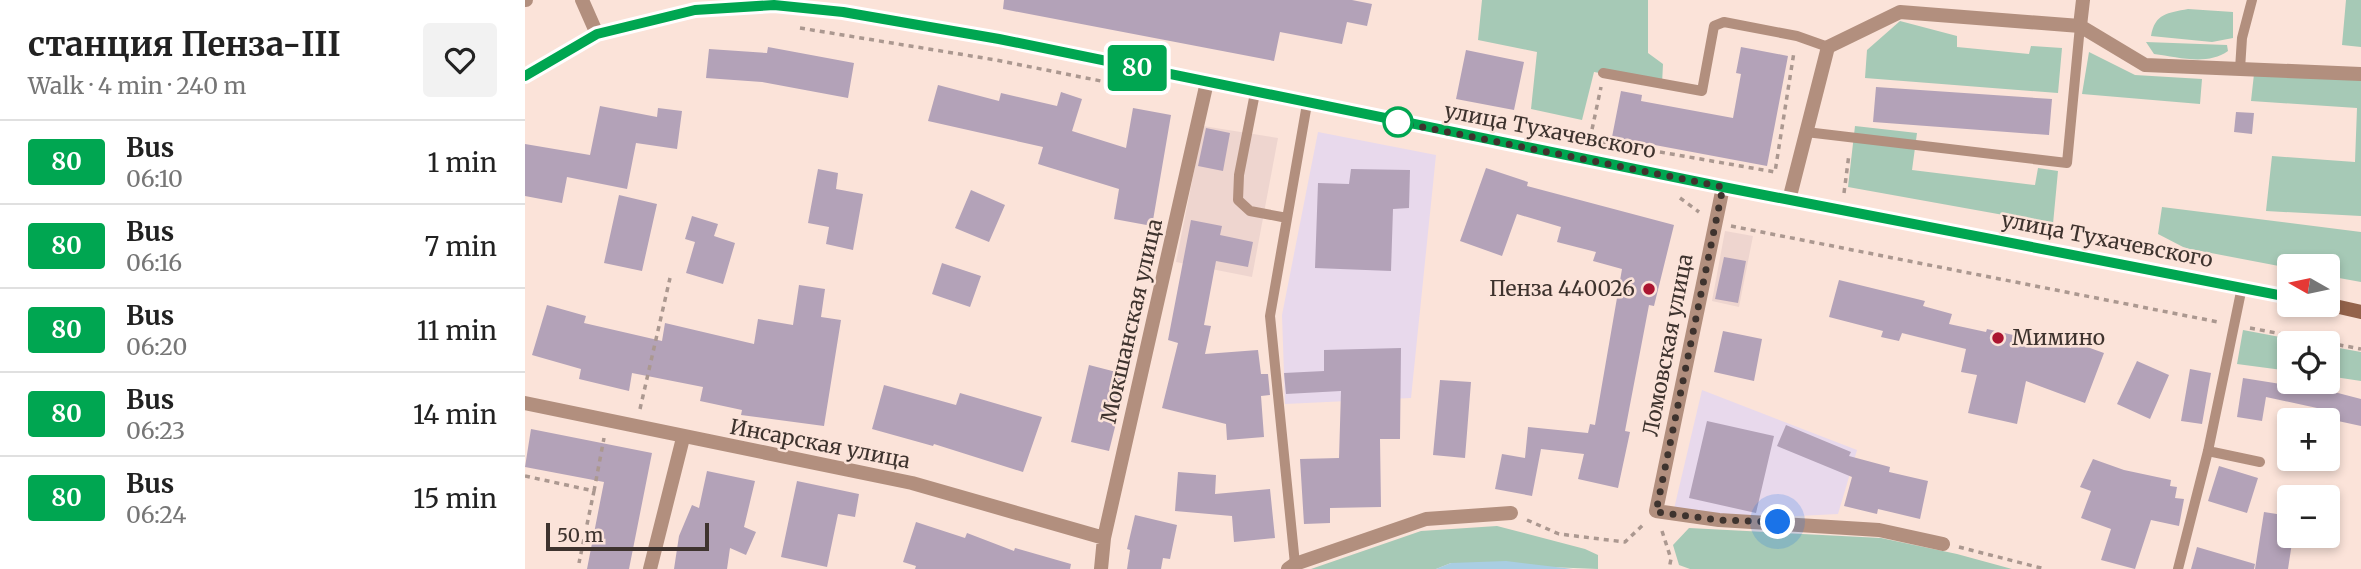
<!DOCTYPE html>
<html lang="en">
<head>
<meta charset="utf-8">
<style>
  :root { --surface:#fff; --page:#f2f2f2; --text:#222; --muted:#767676; --line:#e0e0e0 }
  body { margin:0; font-family:Merriweather,serif; background:var(--page); color:var(--text); height:100vh; display:flex; flex-direction:column; font-size:26px; white-space:nowrap }
  * { box-sizing:border-box; margin:0 }
  p { font-size:23px; color:var(--muted) }
  .icon { flex:none; width:38px; height:38px; fill:none; stroke:currentColor; stroke-width:2; stroke-linecap:round; stroke-linejoin:round }
  .map { position:relative; flex:1; overflow:hidden }
  .panel { display:flex; flex-direction:column; background:var(--surface); width:525px }
  .panel>* { flex:none }
  .badge { padding:0 14px; border-radius:5px; font-size:24px; line-height:46px }
  .needle { width:46px; rotate:279deg }
  .buttons { position:absolute; left:1752px; top:254px; display:grid; gap:14px }
  .buttons a { display:grid; place-items:center; width:63px; height:63px; border-radius:7px; background:var(--surface); box-shadow:0 4px 10px #0003; font-size:35px }
  .scale { position:absolute; left:21px; bottom:18px; width:163px; box-sizing:border-box; padding-left:7px; border:4px solid #3e332e; border-top:0; font-size:19px; line-height:24px; white-space:nowrap; color:#3e332e; -webkit-text-stroke:5px #fbe3d9; paint-order:stroke }
  .you { position:absolute; width:35px; height:35px; margin:-18px; border:5px solid #fff; border-radius:50%; background:#1a73e8; box-shadow:0 0 0 10px #1a73e833 }
  .map>.badge { position:absolute; translate:-50% -50%; box-shadow:0 0 0 4px #fff }
  .round { display:grid; place-items:center; flex:none; width:74px; height:74px; border-radius:7px; background:var(--page) }
  .overview { display:flex; align-items:center; justify-content:space-between; height:119px; padding:0 28px }
  h1 { font-size:33px; font-weight:700; line-height:52px }
  ul { padding:0; list-style:none }
  li { display:flex; align-items:center; gap:21px; height:84px; padding:0 28px; border-top:2px solid var(--line) }
  li div { flex:1 }
  li b { display:block; font-size:26px }
  li em { font-style:normal }
  li .badge { min-width:77px; font-weight:700; text-align:center }
  main { display:flex; flex:1; min-height:0 }
  .map>svg:first-child { display:block }
</style>
</head>
<body>
<main>
<section class="panel">
<div class="overview"><div><h1>станция Пенза-III</h1><p>Walk · 4 min · 240 m</p></div><a class="round"><svg class="icon" aria-label="heart" viewBox="0 0 24 24"><path d="M12 20l-8-8c-3-5 5-10 8-4 3-6 11-1 8 4z"/></svg></a></div>
<ul>
<li><span class="badge" style="background:#00a651;color:#fff">80</span><div><b>Bus</b><p>06:10</p></div><em>1 min</em></li>
<li><span class="badge" style="background:#00a651;color:#fff">80</span><div><b>Bus</b><p>06:16</p></div><em>7 min</em></li>
<li><span class="badge" style="background:#00a651;color:#fff">80</span><div><b>Bus</b><p>06:20</p></div><em>11 min</em></li>
<li><span class="badge" style="background:#00a651;color:#fff">80</span><div><b>Bus</b><p>06:23</p></div><em>14 min</em></li>
<li><span class="badge" style="background:#00a651;color:#fff">80</span><div><b>Bus</b><p>06:24</p></div><em>15 min</em></li>
</ul>
</section>
<div class="map">
<svg width="1836" height="569" viewBox="0 0 1836 569">
  <rect width="100%" height="100%" fill="#fbe3d9"/>
  <path fill="#eed5cf" d="M678 126 753 138 727 277 651 262Z
    M1200 231 1228 236 1214 307 1187 301Z"/>
  <path fill="#e8d9ec" d="M793 132 911 155 886 398 760 404 757 315Z
    M1177 390 1332 450 1313 514 1231 518 1149 509Z"/>
  <path fill="#a6c9b6" d="M957 0H1123V53L1138 64 1137 84 1069 72 1057 120 1006 109 1012 52 953 40Z
    M1821 0H1836V47L1817 45Z
    M1663 9 1708 12V38L1687 42 1626 36C1630 13 1643 13 1663 9Z
    M1375 21 1432 36V47L1504 54 1506 46 1537 48 1533 93 1340 78 1342 50Z
    M1621 42 1702 45 1703 51C1682 66 1653 57 1629 54Z
    M1564 52 1610 75 1677 79 1675 104 1557 94Z
    M1729 74 1836 80V216L1741 211 1747 156 1830 162 1832 108 1726 101Z
    M1330 126 1392 133 1387 170 1510 185 1513 168 1533 171 1528 224 1323 187Z
    M1637 207 1836 232V282L1803 276 1802 266 1764 268 1660 248 1633 234Z
    M1718 330 1787 343H1764V371L1712 364Z
    M1803 346 1836 352V381L1803 376Z
    M972 526 1060 549 1073 555V569L926 563 911 569H786L896 531Z
    M1164 528 1356 538 1432 554 1487 569H1165L1154 565 1148 545Z"/>
  <path fill="#a9cee2" d="M981 561 1048 569H911L926 563Z"/>
  <path fill="#b3a2b8" d="M479 0H827L847 4 842 26 822 22 817 44 755 32 749 61 478 9Z
    M243 47 329 63 323 98 237 82 181 78 184 49 242 53Z
    M1216 47 1263 56 1242 166 1087 137 1096 91 1117 95 1116 101 1208 118 1216 74 1211 73Z
    M941 50 999 62 989 110 931 99Z
    M413 85 474 101 476 93 532 106 536 92 557 99 547 131 601 148 608 108 646 115 627 226 589 219 594 189 513 164 518 147 403 121Z
    M1351 87 1527 99 1524 135 1348 122Z
    M75 106 132 117 133 108 157 111 152 149 111 143 102 189 42 177 37 203 0 196V144L65 155Z
    M1711 112 1729 113 1727 134 1709 132Z
    M681 128 705 133 698 171 673 166Z
    M961 168 1003 182 1002 186 1149 225 1129 306 1124 305 1100 431 1105 432 1093 488 1053 479 1059 454 1016 449 1007 496 970 489 977 454 1000 458 1003 427 1063 433 1065 424 1070 425 1097 269 1068 261 1071 252 1032 242 1036 227 992 214 977 256 935 241Z
    M293 169 313 173 311 189 338 194 328 250 301 244 304 227 283 223Z
    M826 169 885 170 884 208 868 209 866 271 790 268 793 183 824 184Z
    M446 190 480 205 464 242 430 228Z
    M94 195 132 204 117 271 79 263Z
    M167 216 193 224 189 236 210 243 198 284 161 273 170 242 160 239Z
    M666 220 697 226 695 235 728 242 723 267 691 261 679 325 686 326 680 354 733 350 736 374H743L745 395 736 396 739 437 702 440 701 424 637 408 653 343 643 340Z
    M1199 257 1221 261 1213 303 1190 299Z
    M417 263 456 276 445 307 407 294Z
    M1314 280 1400 301 1398 306 1427 314 1424 324 1461 332 1462 329 1546 348 1548 342 1579 353 1560 403 1501 381 1492 424 1443 413 1452 375 1436 372 1441 349 1377 333 1374 341 1356 337 1358 331 1304 317Z
    M274 285 300 289 296 317 316 320 299 426 216 415 217 410 175 401 178 387 107 373 104 391 54 379 56 369 7 355 22 305 61 316 59 323 137 341 140 323 229 344 233 319 268 325Z
    M1198 331 1237 339 1229 381 1189 372Z
    M876 348 875 439H855L856 507 805 508V523L779 524 775 459 814 458 816 391 761 394 759 373 799 371V350Z
    M1612 361 1644 375 1625 419 1592 404Z
    M564 365 603 375 584 451 546 442Z
    M1665 369 1686 373 1677 424 1656 421Z
    M1718 378 1762 385 1763 380 1836 399V426L1790 416 1792 408 1741 397 1737 421 1712 417Z
    M915 380 946 382 940 458 908 455Z
    M359 385 431 405 435 393 517 417 498 472 409 444 408 446 347 429Z
    M1182 421 1249 436 1231 513 1164 498Z
    M1261 425 1326 452 1324 456 1365 467 1364 472 1403 481 1395 519 1353 509 1352 514 1319 506 1327 477 1252 446Z
    M6 429 127 453 104 569H62L79 482 0 467Z
    M1568 459 1599 470 1646 480 1645 486 1652 487 1650 498 1659 499 1654 526 1626 520 1610 569 1576 560 1586 529 1556 518 1566 491 1555 487Z
    M1694 466 1733 478 1722 513 1683 501Z
    M182 471 230 481 219 527 231 532 221 555 205 548 202 569H149L154 536 167 505 174 508Z
    M653 472 691 475 690 494 745 489 750 538 709 542 707 516 650 511Z
    M272 481 334 494 330 517 313 514 302 567 256 557Z
    M1739 512 1764 516V536H1768L1763 569H1730Z
    M610 515 652 525 645 559 638 558 636 569H602L605 550 602 549Z
    M391 522 440 538 442 533 489 551 490 548 546 564 545 569H390L391 566 378 562Z
    M1672 547 1730 564 1729 569H1666Z"/>
  <g fill="none" stroke-linecap="round" stroke-linejoin="round">
    <path stroke="#ab9890" stroke-width="3.5" stroke-dasharray="5 5" stroke-linecap="butt" d="M275 28 471 60 626 91
      M1065 139 1076 87
      M1066 140 1250 172 1269 52
      M1319 193 1324 154
      M1155 198 1174 212
      M1206 226 1693 322
      M1725 328 1836 349
      M115 409 145 278
      M0 476 69 491 54 563
      M69 491 79 438
      M1002 520 1034 534 1100 542 1120 523
      M1137 531 1146 559 1144 569
      M1434 547 1520 569"/>
    <path stroke="#b28f7e" stroke-width="10" d="M1715 69 1717 38 1727 0
      M1078 73 1177 91 1189 26 1199 22 1272 36 1303 47
      M730 93 714 175 713 200 725 211 762 218
      M1281 132 1542 163 1555 26
      M1683 451 1735 462
      M770 564 745 316 782 104
      M1653 569 1683 451 1717 287"/>
    <path stroke="#b28f7e" stroke-width="14" d="M0 0H1
      M57 0 72 34
      M1555 26 1558 0
      M1198 187 1131 511 1194 520 1354 530 1418 544
      M1264 200 1303 47 1375 12 1555 26 1620 65 1836 74
      M0 403 387 483 579 538
      M125 569 158 438
      M576 569 579 538 682 82
      M763 569 770 564 901 519 986 513"/>
    <path stroke="#94634b" stroke-width="14" d="M0 76 72 34 170 10 249 5 318 12 474 39 1198 187 1764 297
      M1801 304 1836 312"/>
  </g>
  <g fill="none" stroke-linecap="round" stroke-linejoin="round">
    <g stroke="#fff" stroke-width="16">
      <path id="line" d="M0 76 72 34 170 10 249 5 318 12 474 39 1198 187 1764 297"/>
    </g>
    <use href="#line" stroke="#00a651" stroke-width="10"/>
    <path stroke="#3e332e" stroke-width="7" stroke-dasharray="0 12.6" d="M873 122 1198 187 1131 512 1194 520 1253 522"/>
  </g>
  <circle fill="#fff" stroke="#00a651" stroke-width="3.5" cx="873" cy="122" r="14"/>
  <g fill="#ab1530" stroke="#fbe3d9" stroke-width="2.5">
    <circle cx="1124" cy="289" r="7"/>
    <circle cx="1473" cy="338" r="7"/>
  </g>
  <g text-anchor="middle" stroke-width="5" stroke-linejoin="round" paint-order="stroke">
    <g font-size="21" fill="#3e332e" stroke="#fbe3d9">
      <text transform="translate(1025 131) rotate(11)" y="7">улица Тухачевского</text>
      <text transform="translate(1582 240) rotate(11)" y="7">улица Тухачевского</text>
      <text transform="translate(607 321) rotate(-77)" y="7">Мокшанская улица</text>
      <text transform="translate(1143 345) rotate(-79)" y="7">Ломовская улица</text>
      <text transform="translate(295 444) rotate(11)" y="7">Инсарская улица</text>
    </g>
    <g font-size="21" fill="#3e332e" stroke="#fbe3d9" text-anchor="end">
      <text x="1110" y="296">Пенза 440026</text>
      <text x="1487" y="345" text-anchor="start">Мимино</text>
    </g>
  </g>
</svg>
<div class="buttons">
<a><svg class="needle" viewBox="-14 -14 28 28"><path d="M0-13l5 13h-10z" fill="#e53935"/><path d="M0 13l5-13h-10z" fill="#767676"/></svg></a>
<a><svg class="icon" aria-label="locate" viewBox="0 0 24 24"><circle cx="12" cy="12" r="6"/><path d="M12 2v4M12 18v4M2 12h4M18 12h4"/></svg></a>
<a>+</a>
<a>−</a>
</div>
<div class="scale">50 m</div>
<div class="you" style="left:1253px;top:522px"></div>
<b class="badge" style="left:612px;top:68px;background:#00a651;color:#fff">80</b>
</div>
</main>
</body>
</html>
